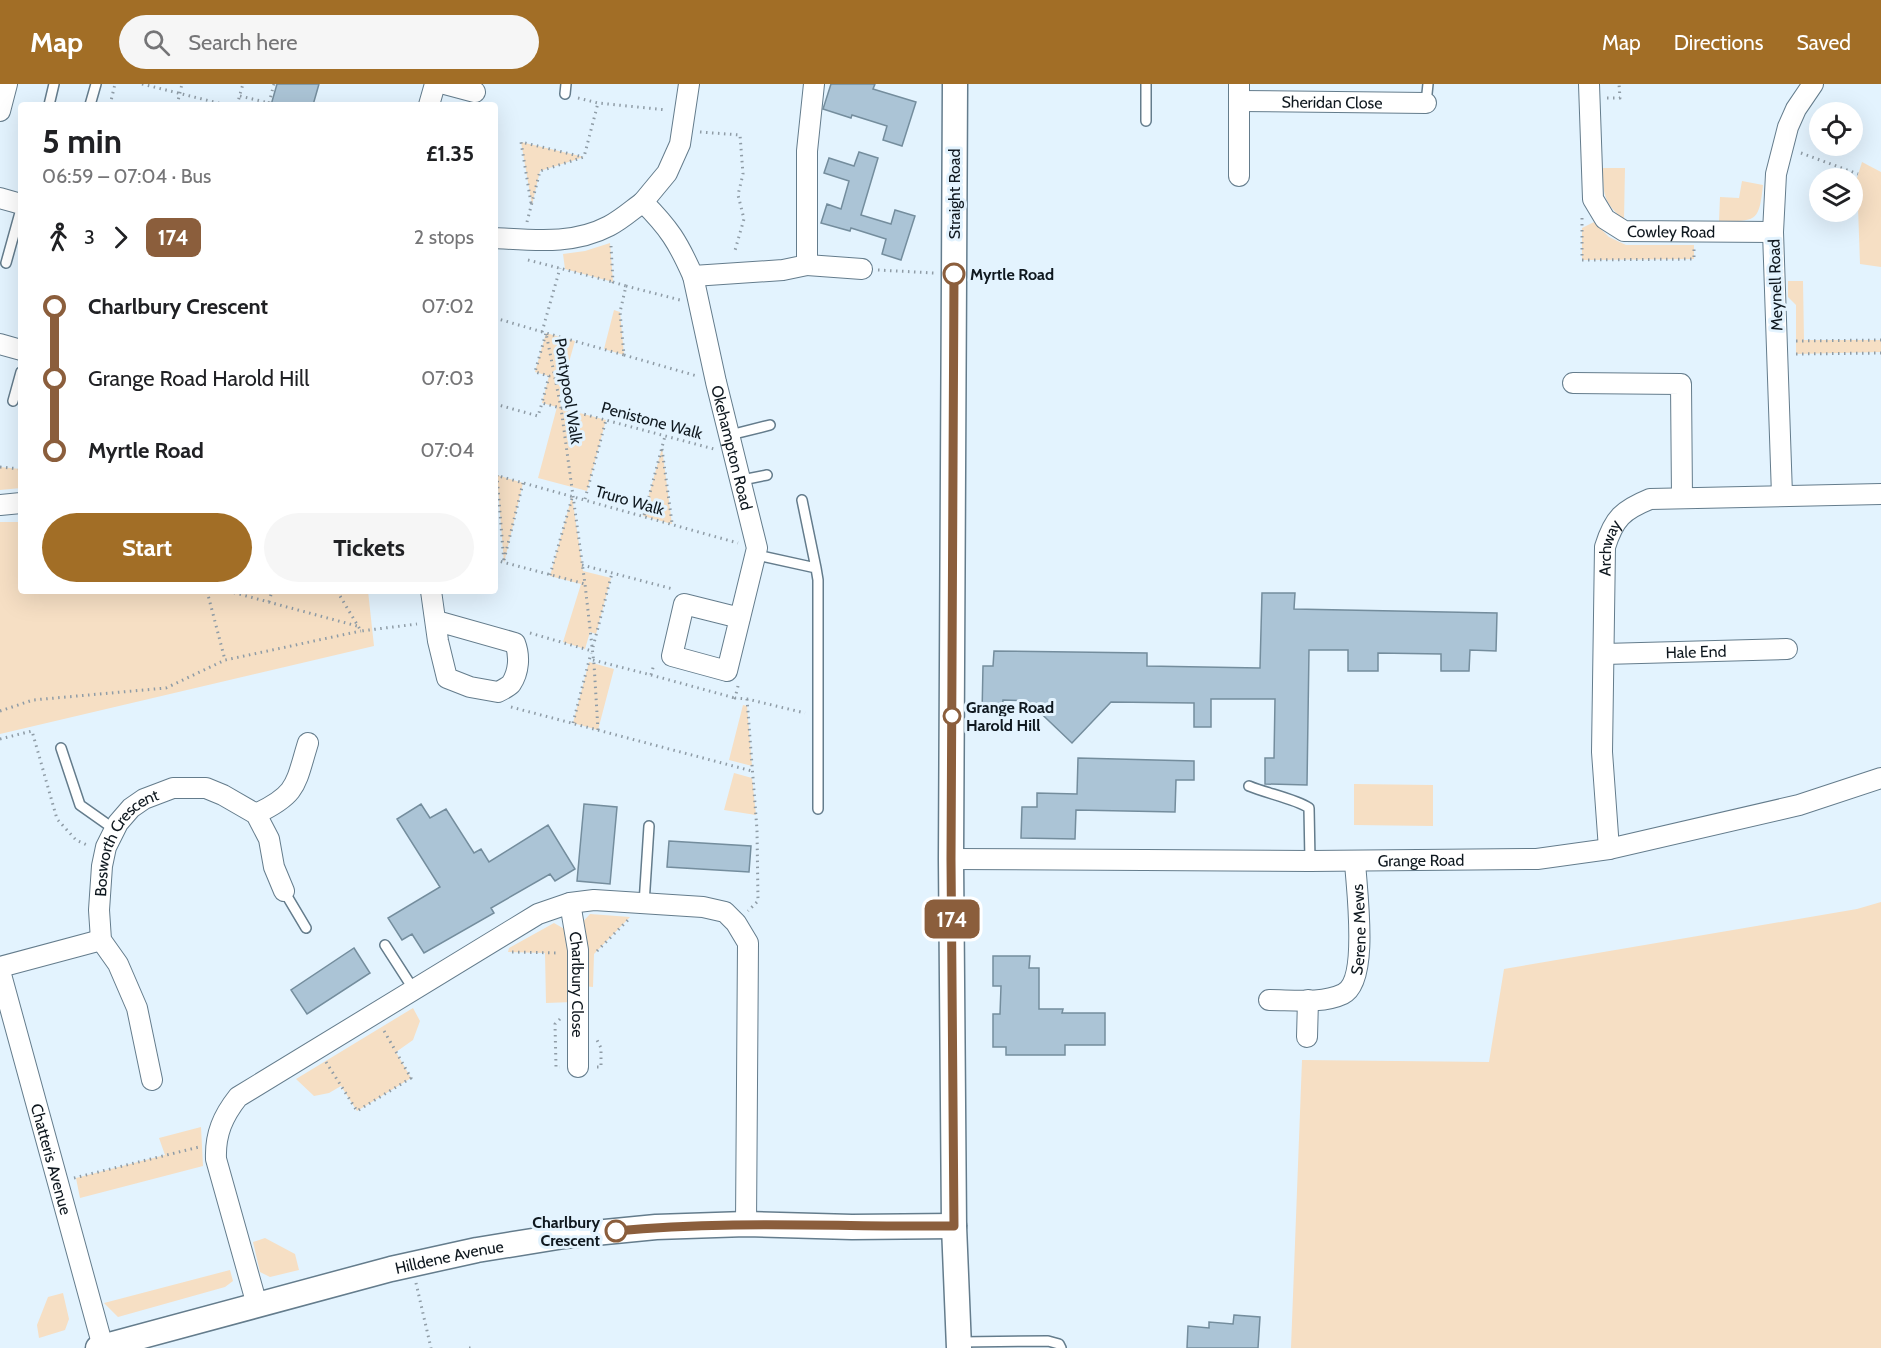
<!DOCTYPE html>
<html lang="en">
<head>
<meta charset="utf-8">
<style>
  :root { --surface:#fff; --page:#f6f6f6; --text:#202124; --muted:#757577; --accent:#a26e26 }
  body { margin:0; font-family:Cabin,sans-serif; background:var(--page); color:var(--text); height:100vh; display:flex; flex-direction:column; font-size:22px; white-space:nowrap }
  * { box-sizing:border-box; margin:0 }
  p { font-size:20px; color:var(--muted) }
  .icon { flex:none; width:33px; height:33px; fill:none; stroke:currentColor; stroke-width:2; stroke-linecap:round; stroke-linejoin:round }
  .map { position:relative; flex:1; overflow:hidden }
  .sheet { position:absolute; left:18px; top:18px; width:480px; height:492px; display:flex; flex-direction:column; background:var(--surface); border-radius:6px; box-shadow:0 6px 24px #0002 }
  .sheet>* { flex:none }
  .badge { padding:0 12px; border-radius:9px; font-size:21px; line-height:39px }
  .buttons { position:absolute; left:1809px; top:18px; display:grid; gap:12px }
  .buttons a { display:grid; place-items:center; width:54px; height:54px; border-radius:50%; background:var(--surface); box-shadow:0 6px 24px #0002; font-size:30px }
  .map>.badge { position:absolute; translate:-50% -50%; box-shadow:0 0 0 3px #fff }
  .legs { display:flex; align-items:center; gap:9px; height:66px; padding:0 24px; font-size:20px }
  .legs p { margin-inline-start:auto }
  .overview { display:flex; align-items:center; justify-content:space-between; height:102px; padding:0 24px }
  h1 { font-size:33px; font-weight:700; line-height:45px }
  .button { display:flex; gap:12px; margin-top:auto; padding:12px 24px }
  .button a { flex:1; height:69px; border-radius:36px; background:var(--accent); color:#fff; font-size:24px; font-weight:700; line-height:69px; text-align:center }
  .button a+a { background:var(--page); color:var(--text) }
  ul { padding:0 24px; list-style:none }
  li { display:flex; align-items:center; gap:21px; height:72px; font-size:22px }
  li i { display:grid; place-items:center; width:9px; height:100%; margin:0 8px; background:currentColor }
  li i::after { content:''; width:15px; height:15px; margin:-8px; border:4px solid; border-radius:50%; background:var(--surface) }
  li p { margin-inline-start:auto }
  li:first-child i { background:linear-gradient(#0000 50%,currentColor 0) }
  li:last-child i { background:linear-gradient(currentColor 50%,#0000 0) }
  header { display:flex; align-items:center; gap:36px; box-sizing:border-box; height:84px; padding:0 30px; background:var(--accent); color:#fff }
  header strong { font-size:28px }
  nav { display:flex; gap:33px; margin-inline-start:auto; font-size:21px }
  .search { width:420px; height:54px; background:var(--page); display:flex; align-items:center; gap:15px; box-sizing:border-box; padding:0 21px; border-radius:33px; color:var(--muted); font-size:22px }
  .map>svg:first-child { display:block }
</style>
</head>
<body>
<header>
<strong>Map</strong>
<div class="search"><svg class="icon" aria-label="search" viewBox="0 0 24 24"><circle cx="10" cy="10" r="6"/><path d="M15 15l6 6"/></svg>Search here</div>
<nav><a>Map</a><a>Directions</a><a>Saved</a></nav>
</header>
<div class="map">
<svg width="1881" height="1264" viewBox="0 0 1881 1264">
  <rect width="100%" height="100%" fill="#e3f3fe"/>
  <path fill="#f6dfc4" d="M521 58 584 73 540 87 532 121Z
    M1862 78 1881 88V183L1860 180 1857 94Z
    M1603 84H1625L1624 136C1603 118 1603 110 1603 84Z
    M1742 97 1763 101C1759 139 1756 137 1719 137L1720 113 1739 114Z
    M1594 138 1609 153 1626 161H1694V175L1582 176V144Z
    M610 159 613 198 565 185 563 170 585 167Z
    M1788 197H1803L1804 256H1881V268L1796 270V221L1788 213Z
    M614 226 620 228 624 271 604 265Z
    M546 249 575 257 559 313 561 324 606 336 587 407 538 394 557 323 542 319 549 292 535 288Z
    M662 364 672 440 643 432Z
    M0 383 21 385V404L0 406Z
    M497 391 523 399 504 479Z
    M572 412 583 487 611 494 596 550 590 548 585 565 563 558 581 500 550 492Z
    M0 438H21V507H368L374 562 0 650Z
    M589 578 614 585 598 646 573 639Z
    M743 621 747 622 752 682 729 676Z
    M734 689 752 694 756 731 724 726Z
    M1354 700 1433 701V742L1354 741Z
    M1881 818V1264H1291L1302 976 1489 978 1504 885 1857 825Z
    M590 830 630 833 594 870 593 903 583 902 579 842Z
    M554 839 568 847 573 918 546 919 545 869 508 868 509 864Z
    M413 924 420 937 413 956 396 968 411 994 357 1027 341 1002 329 1009 314 1012 296 995Z
    M201 1043 203 1082 80 1114 76 1094 165 1071 159 1054Z
    M265 1154 295 1170 299 1186 270 1193 260 1188 253 1158Z
    M230 1186 233 1197 225 1203 118 1233 104 1219Z
    M63 1209 69 1235 65 1246 39 1254 37 1241 48 1213Z"/>
  <path fill="#abc4d6" stroke="#748d9d" stroke-width="1.5" d="M277 0H319L313 21H271Z
    M831 0H875L873 5 916 18 902 62 883 56 887 42 852 31 851 34 823 25Z
    M859 68 878 74 861 131 891 140 895 126 915 132 901 176 882 170 886 155 851 144 850 147 821 139 827 120 841 125 849 97 824 89 829 74 854 82Z
    M1262 509H1295L1294 525 1497 529 1496 567 1470 566 1469 587H1441V570L1378 569V587H1348V566H1309L1307 701 1265 700V674H1274L1275 615H1211V643H1194V619L1111 618 1072 659 1028 617 1003 616 1002 630H982L983 582H993L994 567 1147 569V582L1260 584Z
    M1078 674 1194 677V696H1176L1175 728 1076 726 1075 755 1021 754 1022 723H1037V709L1077 710Z
    M421 720 430 734 446 725 474 769 481 765 489 778 548 741 575 785 555 797 550 790 491 824 494 829 424 869 412 850 402 856 388 834 440 803 397 735Z
    M584 720 617 723 610 800 577 797Z
    M669 757 751 762 749 788 667 783Z
    M354 864 370 889 307 930 291 906Z
    M993 872H1030L1029 884H1039V925H1063L1062 929H1105V961H1065V971H1006V963H993V930H1000L1001 902H993Z
    M1234 1231 1260 1233 1258 1264H1187L1188 1242 1209 1244V1238L1233 1240Z"/>
  <g fill="none" stroke-linecap="round" stroke-linejoin="round">
    <g stroke="#647c8c" stroke-width="12">
      <path id="service" d="M565 10 566 0
        M1426 19 1428 0
        M49 21 54 0
        M90 21 96 0
        M1146 37V0
        M6 179 21 125
        M13 317 21 288
        M730 351 770 341
        M742 396 767 391
        M802 416 816 484
        M757 471 816 484 818 496V725
        M61 664 80 721 114 745
        M1249 702C1265 709 1296 715 1309 724L1310 777
        M284 807 306 844
        M644 820 649 742
        M385 861 414 906
        M961 1258 1048 1257 1059 1260 1061 1264"/>
    </g>
    <g stroke="#647c8c" stroke-width="22">
      <g id="minor">
        <path d="M445 0 475 8"/>
        <path id="s1" d="M1589 0 1593 115 1605 135 1624 147 1773 148"/>
        <path id="s2" d="M1239 17 1426 19"/>
        <path d="M429 21 435 0"/>
        <path d="M0 27 7 0"/>
        <path d="M1239 92V0"/>
        <path d="M0 114 21 120"/>
        <path d="M643 118 667 89 680 60 689 0"/>
        <path d="M495 154C534 156 573 161 609 142 621 136 632 126 643 118 669 144 678 158 693 192L783 186 807 181V67L814 0"/>
        <path d="M807 181 862 185"/>
        <path id="s3" d="M693 192 716 298 757 464 727 587 672 572 684 520 740 534"/>
        <path d="M0 260 21 266"/>
        <path d="M1573 299 1681 300 1682 414"/>
        <path d="M1782 411 1773 148 1776 90 1788 43 1796 25 1813 0"/>
        <path d="M0 421 21 419"/>
        <path d="M431 507 438 557 447 594 470 603 498 608C502 606 508 603 511 600 519 588 520 572 515 559L437 537"/>
        <path id="s4" d="M1604 570 1787 565"/>
        <path d="M256 730C298 710 295 701 308 659"/>
        <path id="s5" d="M1609 765 1602 668 1605 463C1614 434 1623 426 1650 415L1881 410"/>
        <path id="s6" d="M951 775 1310 777 1537 775 1609 765 1799 721 1881 694"/>
        <path id="s7" d="M570 819 578 866V983"/>
        <path d="M0 883 101 856"/>
        <path id="s8" d="M0 887 103 1263"/>
        <path id="s9" d="M1269 916C1292 916 1322 920 1343 910 1370 897 1356 803 1355 777"/>
        <path d="M1307 953 1308 916"/>
        <path id="s10" d="M152 996 137 924 118 880 101 856 99 826 102 782 106 763 118 739 131 724 144 715 173 704H206L223 711 256 730 269 755 274 783 284 807"/>
        <path d="M257 1221 216 1075C215 1050 223 1032 238 1013L538 830 570 819 594 816 703 823 725 828 736 839 748 859 746 1140"/>
      </g>
    </g>
    <g stroke="#647c8c" stroke-width="27">
      <g id="tertiary">
        <path d="M955 0 951 775 954 1142 959 1264"/>
        <path id="s11" d="M98 1264 391 1185 477 1166 564 1152 656 1143 746 1140 852 1143 954 1142"/>
      </g>
    </g>
    <path stroke="#8f9ca6" stroke-width="3" stroke-dasharray="1.5 4.5" stroke-linecap="butt" d="M142 0 226 21
      M240 12 269 19 274 0
      M578 14 598 19 667 26
      M1607 14H1620L1619 0
      M110 21 115 0
      M177 21 182 0
      M237 21 243 0
      M700 48 740 51 743 90 738 111 744 135 734 170
      M1801 69 1858 90
      M531 119 521 58 583 73
      M1582 134V176L1694 175V164
      M527 138 540 87 584 73 598 19
      M528 176 613 198
      M878 186 934 189
      M626 202 680 216
      M495 234 546 249 535 288 549 292 542 319
      M542 248 560 184
      M1796 257 1881 256
      M1796 270 1881 269
      M624 271 697 292
      M495 320 538 332 542 319 714 365
      M662 365 672 439
      M0 383 21 385
      M495 391 738 459
      M497 391 504 479
      M585 415 606 336
      M644 431 665 352
      M495 476 585 500
      M504 476 523 399
      M582 481 673 505
      M550 491 572 414
      M207 507 225 576
      M228 507 357 542
      M337 507 361 547 417 540
      M269 518 272 507
      M530 549 592 567
      M593 563 612 489
      M593 576 651 591 654 580
      M651 591 735 614
      M738 602 735 614 747 615 805 629
      M747 615 757 746 758 817 748 827
      M511 623 752 687
      M0 627 33 616 166 604 225 576 361 547
      M573 639 591 569
      M598 646 594 580 585 500 561 324 546 249 624 271 620 228 626 202 613 198 611 162
      M0 655 32 647 57 735 76 756 87 761
      M597 867 628 836
      M512 868 560 869
      M560 935 555 940 556 983H560
      M326 978 357 1027 411 994 383 945
      M597 983H601V964L597 956
      M74 1094 199 1063
      M416 1199 431 1264
      M469 1264H471"/>
    <use href="#service" stroke="#fff" stroke-width="9"/>
    <use href="#minor" stroke="#fff" stroke-width="20"/>
    <use href="#tertiary" stroke="#fff" stroke-width="24"/>
  </g>
  <g fill="none" stroke-linecap="round" stroke-linejoin="round">
    <g stroke="#fff" stroke-width="14">
      <path id="line-1" d="M616 1147C729 1136 842 1143 954 1142L951 775 954 190"/>
    </g>
    <use href="#line-1" stroke="#8b5e3c" stroke-width="9"/>
  </g>
  <g fill="#fff" stroke="#8b5e3c" stroke-width="3">
    <circle cx="954" cy="190" r="10"/>
    <circle cx="952" cy="632" r="8"/>
    <circle cx="616" cy="1147" r="10"/>
  </g>
  <g text-anchor="middle" stroke-width="6" stroke-linejoin="round" paint-order="stroke">
    <g font-size="16" fill="#0f181f" stroke="#e3f3fe">
      <text dy="6" stroke="none"><textPath href="#s2" startOffset="93">Sheridan Close</textPath></text>
      <text transform="translate(954 110) rotate(-90)" y="6">Straight Road</text>
      <text dy="6" stroke="none"><textPath href="#s1" startOffset="208">Cowley Road</textPath></text>
      <text transform="translate(1775 201) rotate(-92)" y="6">Meynell Road</text>
      <text transform="translate(569 307) rotate(81)" y="6">Pontypool Walk</text>
      <text transform="translate(652 336) rotate(15)" y="6">Penistone Walk</text>
      <text dy="6" stroke="none"><textPath href="#s3" startOffset="176">Okehampton Road</textPath></text>
      <text transform="translate(630 416) rotate(16)" y="6">Truro Walk</text>
      <text dy="6" stroke="none"><textPath href="#s5" startOffset="302">Archway</textPath></text>
      <text dy="6" stroke="none"><textPath href="#s4" startOffset="92">Hale End</textPath></text>
      <text dy="6" stroke="none"><textPath href="#s10" startOffset="258">Bosworth Crescent</textPath></text>
      <text dy="6" stroke="none"><textPath href="#s6" startOffset="470">Grange Road</textPath></text>
      <text dy="6" stroke="none"><textPath href="#s9" startOffset="144">Serene Mews</textPath></text>
      <text dy="6" stroke="none"><textPath href="#s7" startOffset="82">Charlbury Close</textPath></text>
      <text dy="6" stroke="none"><textPath href="#s8" startOffset="195">Chatteris Avenue</textPath></text>
      <text dy="6" stroke="none"><textPath href="#s11" startOffset="363">Hilldene Avenue</textPath></text>
    </g>
    <g font-size="16" font-weight="bold" fill="#0f181f" stroke="#e3f3fe" text-anchor="start">
      <text x="970" y="196">Myrtle Road</text>
      <text x="966" y="629">Grange Road<tspan x="966" dy="18">Harold Hill</tspan></text>
      <text x="600" y="1144" text-anchor="end">Charlbury<tspan x="600" dy="18">Crescent</tspan></text>
    </g>
  </g>
</svg>
<div class="buttons">
<a><svg class="icon" aria-label="locate" viewBox="0 0 24 24"><circle cx="12" cy="12" r="6"/><path d="M12 2v4M12 18v4M2 12h4M18 12h4"/></svg></a>
<a><svg class="icon" aria-label="layers" viewBox="0 0 24 24"><path d="M12 4l9 5-9 5-9-5zM3 14l9 5 9-5"/></svg></a>
</div>
<b class="badge" style="left:952px;top:835px;background:#8b5e3c;color:#fff">174</b>
<section class="sheet">
<div class="overview"><div><h1>5 min</h1><p>06:59 – 07:04 · Bus</p></div><b>£1.35</b></div>
<div class="legs"><svg class="icon" aria-label="walk" viewBox="0 0 24 24"><circle cx="13" cy="4" r="2"/><path d="M13 8l-2 6 4 7M11 14l-3 7M7 12l3-4h3l4 4"/></svg>3<svg class="icon" aria-label="forward" viewBox="0 0 24 24"><path d="M9 5l7 7-7 7"/></svg><b class="badge" style="background:#8b5e3c;color:#fff">174</b><p>2 stops</p></div>
<ul>
<li><i style="color:#8b5e3c"></i><b>Charlbury Crescent</b><p>07:02</p></li>
<li><i style="color:#8b5e3c"></i><span>Grange Road Harold Hill</span><p>07:03</p></li>
<li><i style="color:#8b5e3c"></i><b>Myrtle Road</b><p>07:04</p></li>
</ul>
<div class="button"><a>Start</a><a>Tickets</a></div>
</section>
</div>
</body>
</html>
